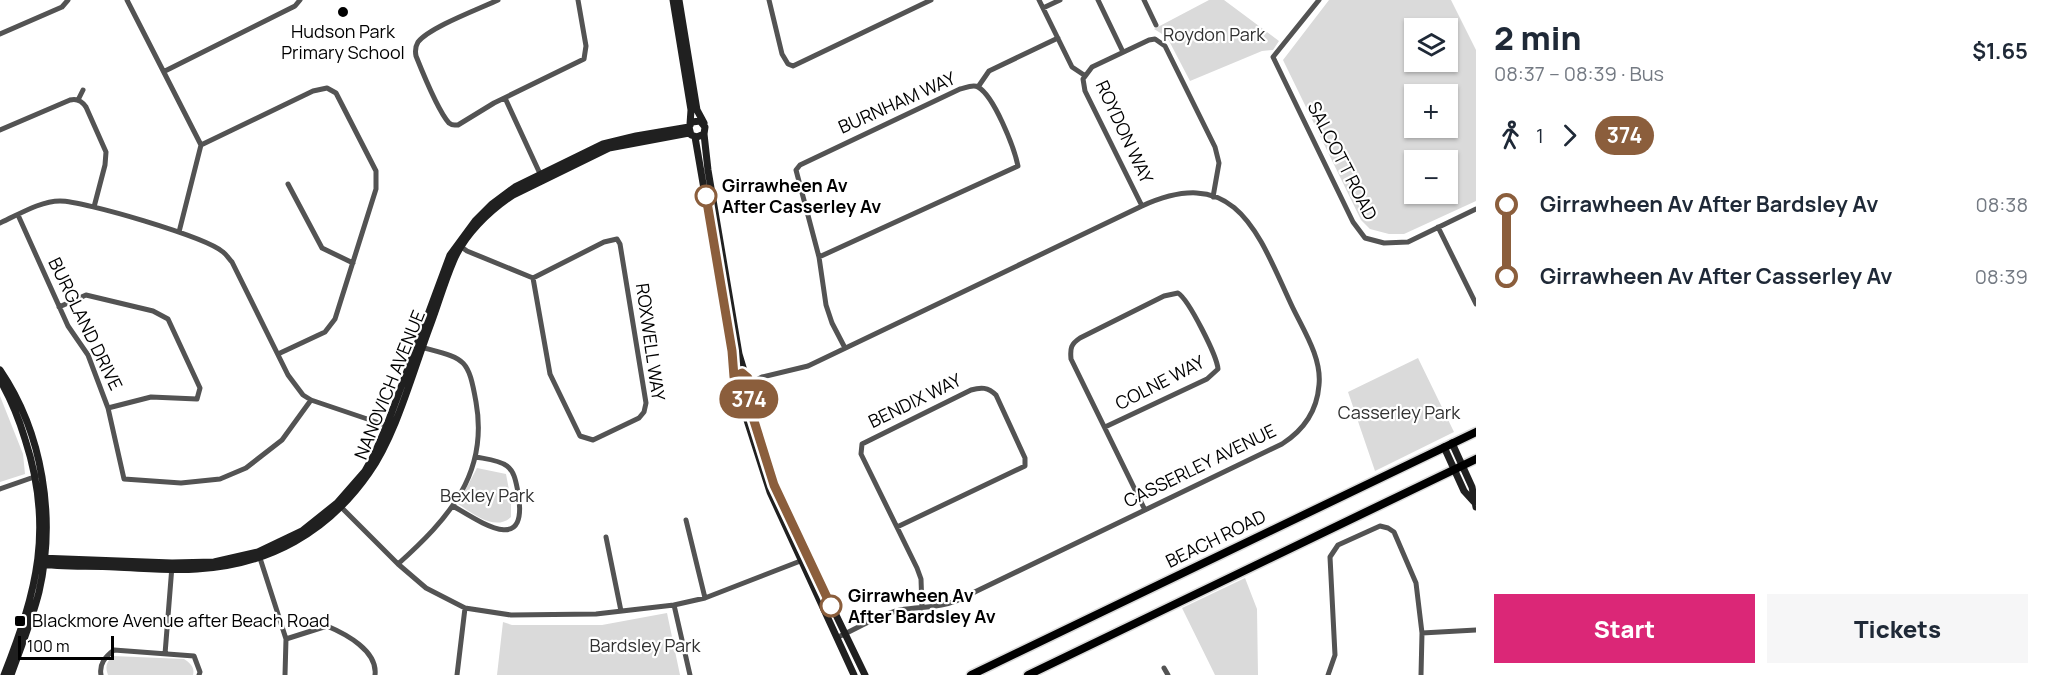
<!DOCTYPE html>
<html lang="en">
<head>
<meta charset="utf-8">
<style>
  :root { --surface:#fff; --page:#f6f6f7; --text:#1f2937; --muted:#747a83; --accent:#db2777 }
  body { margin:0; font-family:Manrope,sans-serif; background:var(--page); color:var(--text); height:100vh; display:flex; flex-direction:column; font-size:22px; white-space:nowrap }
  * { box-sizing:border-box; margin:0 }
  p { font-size:20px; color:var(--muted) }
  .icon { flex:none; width:33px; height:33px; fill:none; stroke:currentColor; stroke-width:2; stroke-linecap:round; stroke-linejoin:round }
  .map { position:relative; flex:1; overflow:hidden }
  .panel { display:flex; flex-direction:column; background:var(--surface); width:570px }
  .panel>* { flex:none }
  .badge { padding:0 12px; border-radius:20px; font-size:21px; line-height:39px }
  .tools { position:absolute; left:1404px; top:18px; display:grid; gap:12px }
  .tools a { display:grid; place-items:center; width:54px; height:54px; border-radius:0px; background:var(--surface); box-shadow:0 2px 4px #0004; font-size:30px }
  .scale { position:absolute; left:18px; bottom:15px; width:96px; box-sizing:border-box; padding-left:6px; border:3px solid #000; border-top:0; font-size:16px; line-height:21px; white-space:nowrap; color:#000; -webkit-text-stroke:4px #fff; paint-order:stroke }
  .map>.badge { position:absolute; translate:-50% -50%; box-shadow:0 0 0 3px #fff }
  .legs { display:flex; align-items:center; gap:9px; height:66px; padding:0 18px; font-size:20px }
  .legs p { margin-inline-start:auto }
  .head { display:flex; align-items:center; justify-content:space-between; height:102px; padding:0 18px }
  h1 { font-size:33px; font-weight:800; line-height:45px }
  .action { display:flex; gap:12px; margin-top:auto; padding:12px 18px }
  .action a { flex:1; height:69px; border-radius:0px; background:var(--accent); color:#fff; font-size:24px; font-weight:800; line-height:69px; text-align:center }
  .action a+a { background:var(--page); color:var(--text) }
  ul { padding:0 18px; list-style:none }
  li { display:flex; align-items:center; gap:21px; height:72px; font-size:22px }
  li i { display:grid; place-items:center; width:9px; height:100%; margin:0 8px; background:currentColor }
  li i::after { content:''; width:15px; height:15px; margin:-8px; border:4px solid; border-radius:50%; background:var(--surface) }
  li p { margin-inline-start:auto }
  li:first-child i { background:linear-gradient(#0000 50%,currentColor 0) }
  li:last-child i { background:linear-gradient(currentColor 50%,#0000 0) }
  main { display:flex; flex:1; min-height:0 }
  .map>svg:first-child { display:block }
</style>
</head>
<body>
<main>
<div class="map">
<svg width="1476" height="675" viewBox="0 0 1476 675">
  <rect width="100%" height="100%" fill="#fff"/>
  <path fill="#dadada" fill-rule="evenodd" d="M1209 0H1224L1279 41 1273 50 1262 51 1190 81 1167 37 1154 29Z
    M1329 0H1451L1476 50V201L1404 234H1389L1370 229 1361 220 1283 60ZM1414 28H1448V62H1414ZM1414 94H1448V128H1414ZM1414 160H1448V194H1414Z
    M1418 358 1454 432 1375 471 1348 392Z
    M0 396 23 454 25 474 0 482Z
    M477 468 506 474 511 501V517C495 532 472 513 458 504Z
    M1245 578 1257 609 1258 675H1215L1182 608Z
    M667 613 680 675H497L503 622 512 625H602Z
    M113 656 184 659C190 663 195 667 193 675H108C105 667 106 662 113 656Z"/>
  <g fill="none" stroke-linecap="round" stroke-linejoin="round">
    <g stroke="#dbdbdb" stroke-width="11">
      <path id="primary" d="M971 675 1476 432
        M1028 675 1476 459"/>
    </g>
    <path stroke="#535353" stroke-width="5" d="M127 0 201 145
      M498 0C479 9 430 27 418 42 415 47 415 51 416 56 422 71 439 112 449 123 453 126 453 125 458 125L494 103 584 59 586 46 578 0
      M769 0 782 54 788 64 793 66 931 0
      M1039 0 1072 67 1084 75
      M1098 0 1123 52
      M1144 0 1156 25
      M1319 0 1273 57 1353 222 1365 238 1384 243 1408 242 1476 209
      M1043 8 1060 0
      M0 34 62 7 68 0
      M165 71 295 6 300 0
      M978 87 989 71 1058 38
      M505 98 542 178
      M78 100 83 90
      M0 130 70 100C77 98 82 101 86 107L106 152 105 165 94 207
      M288 184 322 248 353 263
      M1142 206 1085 91 1083 79 1092 67 1149 40 1155 39 1165 46 1215 147 1219 163 1213 197
      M18 215 68 326 88 355 108 408 124 479 181 483 220 479 246 468 282 440 311 400
      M0 223C18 215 40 201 60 201 84 201 206 237 223 252 226 254 229 259 232 262L288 375 303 395 311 400 388 426
      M1438 227 1476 304
      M179 232 201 145 313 91 327 88 336 93 376 171V189L335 319 325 332 278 354
      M460 246 467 251 533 278 604 242 617 239 620 244 646 403 644 412 639 418 593 440 580 436 550 374 533 278
      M819 257 1018 166C1014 147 994 96 978 87 973 84 965 88 960 89L800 165 796 170 819 257 826 305 832 323 845 348
      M59 307 86 295 153 311 168 319 200 388 197 399 151 397 108 408
      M749 384 762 377 808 366 1142 206C1236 163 1258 233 1291 304 1302 328 1322 357 1319 385 1317 411 1304 430 1282 444L956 601C936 609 920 606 900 610 878 615 858 628 838 637
      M1105 427 1207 379 1218 369C1217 356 1189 300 1178 293L1164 296 1080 338C1071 344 1070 348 1071 359L1145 510
      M0 489 37 476
      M338 504 398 564 426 588 465 608 511 615 596 614 674 605 705 598 803 560
      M453 506C482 523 529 556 518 492 516 483 515 472 507 466 499 460 486 459 476 457
      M686 520 705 598
      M897 527 1025 466V458L996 395C988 387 981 387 971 390L862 444 861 454 917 568 921 579 922 608
      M606 537 621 611
      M259 555 286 639 285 675
      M398 564C448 519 489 474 476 402 468 357 465 359 421 347
      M674 605 690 675
      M1422 633 1476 630
      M286 639 327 626C346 634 378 651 375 675
      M165 654 172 566
      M1164 668 1168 675
      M101 675C99 664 105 657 114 650L194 656 200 672 199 675
      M457 675 465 608
      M1328 675 1335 655 1330 557 1338 545 1380 526 1388 528 1394 532 1416 583 1422 633 1421 675"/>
    <path stroke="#202020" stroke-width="7" d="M673 0 691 110 690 124
      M679 0 697 110 704 123
      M704 134 697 137 691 135 689 127 692 122 700 121 705 127 704 134 708 170 739 354 745 374
      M695 137 732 351 734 377
      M0 370C43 433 56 518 39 592 32 620 21 647 11 675
      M733 382a8 8 0 1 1 16 0a8 8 0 1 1-16 0Z
      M0 380C11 399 19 419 25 439 54 528 37 591 4 675
      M748 386 750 408 780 499 865 675
      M737 389 770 492 854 675
      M1452 443 1472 487 1476 507
      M1444 447 1464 491 1474 502
      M39 558 172 563 214 562 258 552 302 531 337 503 365 471 374 455 387 425 450 255 475 221 492 204 515 187 603 144 636 136 689 127
      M38 563C63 568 90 565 115 567 142 568 170 571 197 569 269 565 328 532 369 473 396 435 413 371 430 326 438 305 444 283 453 262 464 235 489 211 513 195L609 148 689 133"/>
    <use href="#primary" stroke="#000" stroke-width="8"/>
  </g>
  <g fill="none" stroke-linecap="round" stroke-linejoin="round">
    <g stroke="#fff" stroke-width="14">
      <path id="line-1" d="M706 196 732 351 734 377 742 373 748 378 750 408 774 485 831 606"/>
    </g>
    <use href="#line-1" stroke="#8b5e3c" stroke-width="9"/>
  </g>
  <g fill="#000" stroke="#fff" stroke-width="2">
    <circle cx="343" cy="12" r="6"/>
    <rect x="14" y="615" width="12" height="12" rx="3"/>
  </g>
  <g fill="#fff" stroke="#8b5e3c" stroke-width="3">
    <circle cx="706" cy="196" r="10"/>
    <circle cx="831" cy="606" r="10"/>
  </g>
  <g text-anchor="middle" stroke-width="4.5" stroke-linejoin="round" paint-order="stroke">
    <g font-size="18" fill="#000" stroke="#fff">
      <text x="343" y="38">Hudson Park<tspan x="343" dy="21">Primary School</tspan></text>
      <text x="32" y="627" text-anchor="start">Blackmore Avenue after Beach Road</text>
    </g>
    <g font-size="18" fill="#313131" stroke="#fff">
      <text x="1214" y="41">Roydon Park</text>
      <text x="1399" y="419">Casserley Park</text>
      <text x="487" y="502">Bexley Park</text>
      <text x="645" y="652">Bardsley Park</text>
    </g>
    <g font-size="18" fill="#000" stroke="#fff">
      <text transform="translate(897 103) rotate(-24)" y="6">BURNHAM WAY</text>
      <text transform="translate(1124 132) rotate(65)" y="6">ROYDON WAY</text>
      <text transform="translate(1342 161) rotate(63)" y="6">SALCOTT ROAD</text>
      <text transform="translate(85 324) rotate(64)" y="6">BURGLAND DRIVE</text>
      <text transform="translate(650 342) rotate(82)" y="6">ROXWELL WAY</text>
      <text transform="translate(1160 383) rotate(-27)" y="6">COLNE WAY</text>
      <text transform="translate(390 385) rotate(-68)" y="6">NANOVICH AVENUE</text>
      <text transform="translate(915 401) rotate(-26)" y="6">BENDIX WAY</text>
      <text transform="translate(1200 466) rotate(-26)" y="6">CASSERLEY AVENUE</text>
      <text transform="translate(1216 539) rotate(-26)" y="6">BEACH ROAD</text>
    </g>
    <g font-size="18" font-weight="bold" fill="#000" stroke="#fff" text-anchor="start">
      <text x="722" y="192">Girrawheen Av<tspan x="722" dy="21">After Casserley Av</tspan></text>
      <text x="848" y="602">Girrawheen Av<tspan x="848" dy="21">After Bardsley Av</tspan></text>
    </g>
  </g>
</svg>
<div class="tools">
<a><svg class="icon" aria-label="layers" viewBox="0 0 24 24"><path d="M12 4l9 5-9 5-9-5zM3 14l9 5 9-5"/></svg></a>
<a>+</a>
<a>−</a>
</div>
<div class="scale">100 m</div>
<b class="badge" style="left:749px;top:399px;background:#8b5e3c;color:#fff">374</b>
</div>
<section class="panel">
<div class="head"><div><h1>2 min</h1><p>08:37 – 08:39 · Bus</p></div><b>$1.65</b></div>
<div class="legs"><svg class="icon" aria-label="walk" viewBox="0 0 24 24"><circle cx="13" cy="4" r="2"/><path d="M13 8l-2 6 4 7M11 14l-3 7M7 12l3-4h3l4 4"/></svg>1<svg class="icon" aria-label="forward" viewBox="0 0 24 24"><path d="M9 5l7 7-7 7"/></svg><b class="badge" style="background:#8b5e3c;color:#fff">374</b></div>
<ul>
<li><i style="color:#8b5e3c"></i><b>Girrawheen Av After Bardsley Av</b><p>08:38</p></li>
<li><i style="color:#8b5e3c"></i><b>Girrawheen Av After Casserley Av</b><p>08:39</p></li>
</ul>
<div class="action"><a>Start</a><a>Tickets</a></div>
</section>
</main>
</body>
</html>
